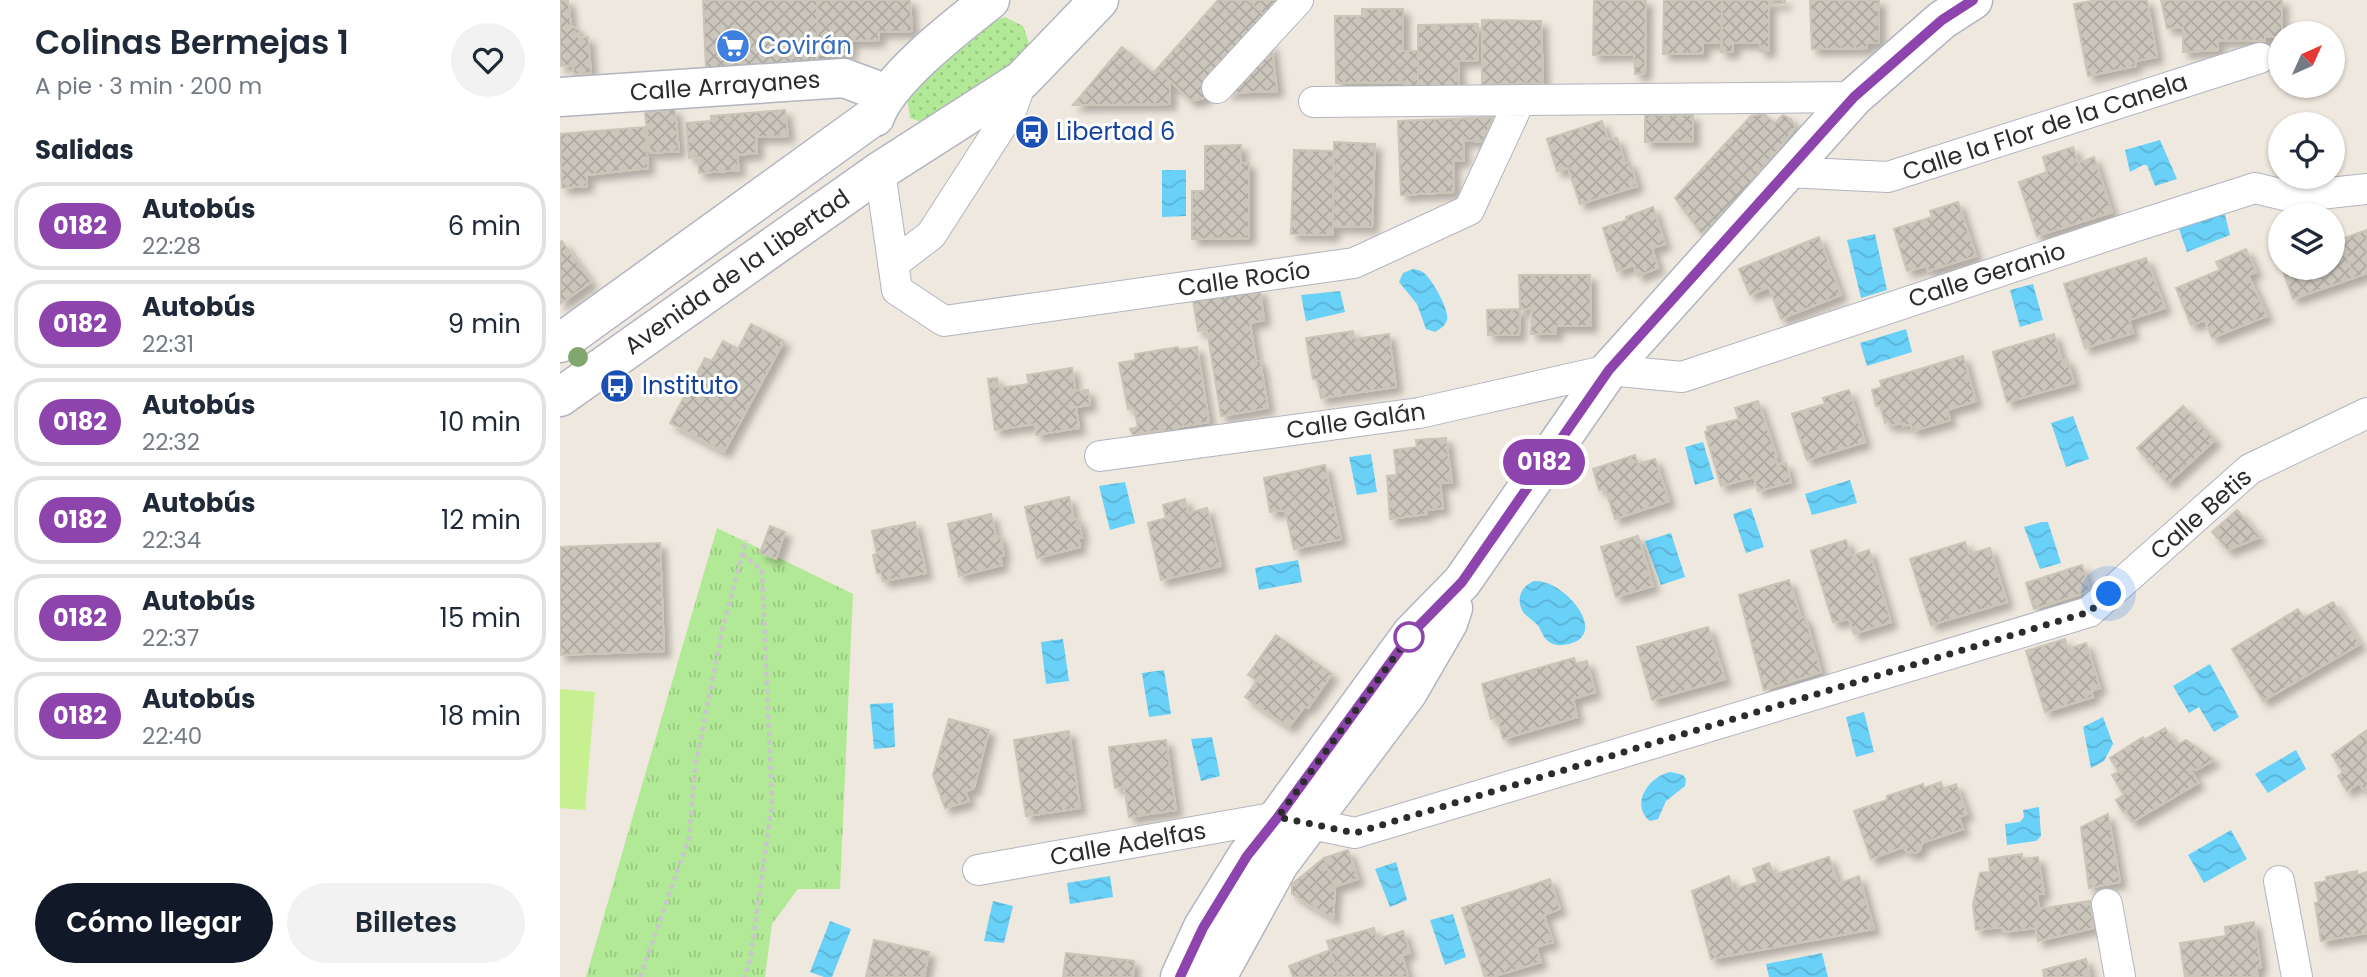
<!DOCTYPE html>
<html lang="es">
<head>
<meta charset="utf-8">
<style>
  :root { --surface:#fff; --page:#f2f2f3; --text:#1f2937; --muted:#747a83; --line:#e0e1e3; --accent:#111827 }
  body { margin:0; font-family:Poppins,sans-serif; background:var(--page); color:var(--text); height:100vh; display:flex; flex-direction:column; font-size:26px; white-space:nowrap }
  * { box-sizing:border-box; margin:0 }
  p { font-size:23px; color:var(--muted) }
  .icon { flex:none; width:38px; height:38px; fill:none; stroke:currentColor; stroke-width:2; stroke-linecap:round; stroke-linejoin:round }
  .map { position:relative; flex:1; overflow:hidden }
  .drawer { display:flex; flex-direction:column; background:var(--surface); width:560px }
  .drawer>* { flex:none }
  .badge { padding:0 14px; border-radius:23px; font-size:24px; line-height:46px }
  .needle { width:46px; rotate:45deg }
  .buttons { position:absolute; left:1708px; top:21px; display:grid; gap:14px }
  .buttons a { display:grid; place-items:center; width:77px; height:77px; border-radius:50%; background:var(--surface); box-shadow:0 2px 5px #0004; font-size:35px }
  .you { position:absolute; width:35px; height:35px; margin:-18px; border:5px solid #fff; border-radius:50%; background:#1a73e8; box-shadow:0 0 0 10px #1a73e833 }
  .map>.badge { position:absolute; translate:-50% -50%; box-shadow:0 0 0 4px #fff }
  h2 { padding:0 35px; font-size:26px; line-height:63px }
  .round { display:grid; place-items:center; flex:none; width:74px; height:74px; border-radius:37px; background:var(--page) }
  .headline { display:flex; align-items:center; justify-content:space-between; height:119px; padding:0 35px }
  h1 { font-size:33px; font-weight:600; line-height:52px }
  .cta { display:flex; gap:14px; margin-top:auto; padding:14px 35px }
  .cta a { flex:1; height:80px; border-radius:42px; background:var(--accent); color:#fff; font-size:28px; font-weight:600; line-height:80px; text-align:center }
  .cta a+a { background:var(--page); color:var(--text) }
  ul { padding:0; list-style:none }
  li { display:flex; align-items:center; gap:21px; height:88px; margin:0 14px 10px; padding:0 21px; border:4px solid var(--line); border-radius:28px }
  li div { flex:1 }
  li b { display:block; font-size:26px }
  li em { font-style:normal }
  li .badge { min-width:77px; font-weight:700; text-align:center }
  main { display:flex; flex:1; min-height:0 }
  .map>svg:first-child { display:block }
</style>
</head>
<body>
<main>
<section class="drawer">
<div class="headline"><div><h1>Colinas Bermejas 1</h1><p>A pie · 3 min · 200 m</p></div><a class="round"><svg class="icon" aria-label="heart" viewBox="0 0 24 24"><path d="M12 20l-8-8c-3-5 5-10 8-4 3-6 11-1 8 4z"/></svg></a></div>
<h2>Salidas</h2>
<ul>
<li><span class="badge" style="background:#8e44ad;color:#fff">0182</span><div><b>Autobús</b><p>22:28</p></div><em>6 min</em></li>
<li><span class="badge" style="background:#8e44ad;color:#fff">0182</span><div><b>Autobús</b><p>22:31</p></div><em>9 min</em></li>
<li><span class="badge" style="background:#8e44ad;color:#fff">0182</span><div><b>Autobús</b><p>22:32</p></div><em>10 min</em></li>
<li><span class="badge" style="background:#8e44ad;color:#fff">0182</span><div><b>Autobús</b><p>22:34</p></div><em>12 min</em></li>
<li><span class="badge" style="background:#8e44ad;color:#fff">0182</span><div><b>Autobús</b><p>22:37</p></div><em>15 min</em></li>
<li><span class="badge" style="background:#8e44ad;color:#fff">0182</span><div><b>Autobús</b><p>22:40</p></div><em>18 min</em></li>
</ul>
<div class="cta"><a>Cómo llegar</a><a>Billetes</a></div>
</section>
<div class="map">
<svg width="1807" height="977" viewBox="0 0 1807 977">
  <defs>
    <pattern id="grass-tufts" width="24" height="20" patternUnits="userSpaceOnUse" patternTransform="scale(1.75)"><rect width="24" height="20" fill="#b2e996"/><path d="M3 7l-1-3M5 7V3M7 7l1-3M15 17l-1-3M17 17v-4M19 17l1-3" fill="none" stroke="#99c881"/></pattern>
    <pattern id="garden-dots" width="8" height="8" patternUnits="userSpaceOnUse" patternTransform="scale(1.75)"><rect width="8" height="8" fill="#b2e996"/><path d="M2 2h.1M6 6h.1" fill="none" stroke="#99c881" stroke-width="1.8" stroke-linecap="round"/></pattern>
    <pattern id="water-waves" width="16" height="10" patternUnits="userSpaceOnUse" patternTransform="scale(1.75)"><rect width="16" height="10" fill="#69d0f8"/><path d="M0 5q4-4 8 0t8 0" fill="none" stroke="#5bb3d5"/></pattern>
    <pattern id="building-cross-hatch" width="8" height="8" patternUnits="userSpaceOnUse" patternTransform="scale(1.75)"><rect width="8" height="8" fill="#cac6bc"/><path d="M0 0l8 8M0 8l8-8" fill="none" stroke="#aeaaa2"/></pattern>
    <filter id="shadow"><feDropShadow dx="6" dy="6" stdDeviation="3.5" flood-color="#0004"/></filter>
  </defs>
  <rect width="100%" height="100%" fill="#efe8de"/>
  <path fill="url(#grass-tufts)" d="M157 528 293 594 280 889H238L212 924 205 977H26Z"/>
  <path fill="url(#garden-dots)" d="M445 17 463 26 469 43 452 65 372 126 350 118 347 97 413 28Z"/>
  <path fill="#c7f191" d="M0 689 35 692 25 810 0 808Z"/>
  <path fill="url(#water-waves)" d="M1600 140 1617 179 1595 186 1587 165H1583L1570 172 1565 150Z
    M602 170H626V216L602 217Z
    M1664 211 1670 235 1627 252 1619 229Z
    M1315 234 1327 290 1301 298 1287 240Z
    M853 269C858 270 860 270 864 273 872 279 890 311 887 320 885 326 880 329 875 332L866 329 857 304 839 282 843 273Z
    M1473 284 1483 320 1460 327 1450 290Z
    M780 291 785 312 746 321 741 295Z
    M1346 329 1352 352 1307 366 1300 343Z
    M1513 416 1529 459 1506 467 1491 423Z
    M1143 442 1154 479 1135 485 1125 447Z
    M811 454 817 492 797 495 789 457Z
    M1290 480 1297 503 1252 515 1245 494Z
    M565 482 575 523 550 530 539 486Z
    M1191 508 1204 547 1186 553 1173 514Z
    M1482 522H1488L1501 563 1480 569 1464 527Z
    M1111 533 1125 577 1101 585 1085 541Z
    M738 560 742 582 699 590 695 568Z
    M974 581C1004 579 1050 634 1009 644 1004 645 998 646 993 644 984 640 983 634 979 627 975 621 967 617 963 612 956 599 960 587 974 581Z
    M503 639 509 681 486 684 481 642Z
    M1650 664 1679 717 1654 732 1639 707 1629 713 1613 686Z
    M604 670 611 714 589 717 582 673Z
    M333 703 335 747 314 749 310 704Z
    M1304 712 1314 752 1296 757 1286 717Z
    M1543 717 1553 744 1544 761 1531 768 1523 727Z
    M652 737 660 776 641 781 631 739Z
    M1736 750 1746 769 1708 793 1695 774Z
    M1111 772 1123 775 1126 779 1125 786 1106 801 1098 819 1090 821C1069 804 1090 775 1111 772Z
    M1479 807 1481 836 1476 841 1447 845 1445 824 1460 822 1464 817 1463 810Z
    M1671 830 1687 859 1644 883 1628 855Z
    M836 862 847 900 830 907 815 869Z
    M550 876 553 897 510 904 507 883Z
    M433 901 453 906 444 943 424 941Z
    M893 914 906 957 885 965 870 920Z
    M270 921 291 929 272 977H264L250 972Z
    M1262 953 1268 977H1209L1206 964Z"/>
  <path fill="url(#building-cross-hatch)" stroke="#cbc4b7" stroke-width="2" filter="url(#shadow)" d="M0 0H8L11 26 19 30V38L28 37 31 73 14 74 13 65 0 66Z
    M143 0H257L258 60 146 69Z
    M257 0H350L352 31 318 32 319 40 290 41 291 53 258 55Z
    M658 0H688L708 19 643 98 632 101 597 69Z
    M688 0H723L705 16Z
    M1034 0H1086L1085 73 1075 74 1074 54 1033 55Z
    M1104 0H1162V43H1143V53L1103 54Z
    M1162 0H1225V3L1209 4V51H1200V43H1173V52H1161Z
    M1250 0H1319V43H1307V48L1252 49Z
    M1537 0H1587L1597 57 1575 61 1576 66 1528 76 1514 4Z
    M1601 0H1722V33L1720 37H1705V41L1658 40V50L1623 52V28H1607Z
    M802 9H843V51H858V88H844V82L776 83 775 16H802Z
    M922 20 981 21 983 83 922 85Z
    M918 24V60L898 61 899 87 858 88V25Z
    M711 43 717 91 665 93Z
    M562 47 593 73 597 69 610 81V104L513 105Z
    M115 109 119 151 90 153 85 113Z
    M225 110 228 136 196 137 197 153 177 155 179 170 139 173 138 157 129 158 126 123 151 121V116Z
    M1204 114 1215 123 1223 115 1231 119 1235 127 1233 131 1152 229 1141 233 1115 198 1191 116Z
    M1085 115H1133V141L1085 142Z
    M933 117 923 142 903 140 904 160 893 161 894 192 841 195 838 121Z
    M1042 121 1048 140 1057 138 1065 164 1070 162 1077 186 1020 204 1008 168 997 171 987 139Z
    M85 127 88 168 27 175V186L2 188 0 134Z
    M774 142 815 144 812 227 773 226Z
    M681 145V163H689V238L632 239V191H645V146Z
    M1513 147 1518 163 1534 157 1552 212 1477 236 1459 182 1487 172 1483 157Z
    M734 150 773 151V235L731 234Z
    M1398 202 1416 256 1368 271 1367 266 1347 271 1334 229 1372 217 1370 211Z
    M1093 207 1105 244 1092 248 1098 268 1078 276 1074 265 1057 271 1043 228 1067 220 1066 217Z
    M1807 230V273L1794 278 1781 239Z
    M1259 237 1281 295 1221 319 1209 287 1190 295 1179 269Z
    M1781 239 1794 278 1733 299 1722 268H1773V242Z
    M2 241 31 282 0 304V242Z
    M1686 249 1696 272 1688 275 1707 316 1652 338 1645 320 1631 325 1616 288 1660 270 1656 262Z
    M1586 258 1605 308 1569 320 1573 333 1525 348 1504 284Z
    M959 275H1030L1031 326H996V334H971L972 309H960Z
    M700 290 704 320 690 323 696 361H700L708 408 661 416 647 330 638 331 633 300Z
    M960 309 959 335H928L927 310Z
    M191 324 224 341 164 452 110 423 145 358 152 361 163 341 178 349Z
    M793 331 795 339 829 334 836 387 761 398 757 379H753L746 338Z
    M1494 334 1502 361 1507 359 1514 383 1447 402 1433 352Z
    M618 347 619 350 637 347 649 422 618 427 615 431 609 433 603 430 573 435 570 429 578 427 574 408 568 409 559 363 576 360 575 354Z
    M1403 356 1416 401 1387 410 1390 420 1353 431 1351 424 1343 426 1342 423 1330 426 1329 421 1325 423 1320 405 1316 406 1312 390 1322 387 1320 381Z
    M512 368 515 391 528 390 530 405 516 407 519 428 476 435 475 424 435 430 428 379 437 378 439 388 469 384 467 375Z
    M1289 390 1305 442 1247 460 1232 414 1265 404 1263 398Z
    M1198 401 1217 457 1215 458 1217 465 1226 463 1231 482 1198 491 1194 477 1161 486 1145 432 1148 431 1147 427 1179 419 1175 408Z
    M1623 406 1655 440 1608 483 1577 448Z
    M886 438 892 482 880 483 883 508 866 510 867 514 830 519 827 476 837 475 834 450 857 447 856 440Z
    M1075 455 1078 464 1095 459 1109 501 1055 519 1045 488 1039 490 1033 469Z
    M765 465 781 539 734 549 725 510 710 512 704 478Z
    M509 497 514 520 518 519 522 537 518 538 520 547 477 558 465 507Z
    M625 499 628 513 647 508 661 566 601 580 588 523 606 518 603 505Z
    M1677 510 1700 537 1668 550 1652 532Z
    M431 514 436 537 440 536 444 555 440 556 442 565 399 576 388 524Z
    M355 522 366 573 323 581 321 573H317L313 555 317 554 312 531Z
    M210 526 225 532 216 559 200 553Z
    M1078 536 1093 586 1056 597 1041 547Z
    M1286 540 1291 556 1309 550 1331 622 1294 634 1289 619 1273 622 1251 551Z
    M1405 542 1409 554 1430 548 1447 602 1371 625 1350 559Z
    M100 543 104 651 0 655V547Z
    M1522 565 1530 591 1474 609 1466 583Z
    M1229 580 1241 618 1245 617 1261 672 1204 690 1179 595Z
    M1773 602 1800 644 1703 701 1672 649 1738 609 1744 618Z
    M1148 627 1165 679 1092 700 1077 647Z
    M716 635 772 674 748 708 745 706 729 727 685 697 697 681 688 675Z
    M1505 639 1508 649 1526 643 1540 688 1531 691 1533 697 1485 712 1466 651Z
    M1014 658 1016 664 1027 661 1035 692 1013 699 1017 717 943 739 937 717 931 719 922 684Z
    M389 719 429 730 414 788 405 792 409 801 385 808 373 775Z
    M1605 728 1616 746 1626 740 1654 760 1636 770 1634 768 1631 770 1638 783 1572 822 1566 810 1563 812 1556 800 1564 795 1552 775 1559 772 1550 758 1583 737 1584 740Z
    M1807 730V788L1804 790 1799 783 1787 791 1778 776 1783 772 1772 755Z
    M509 731 520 808 466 816 454 740Z
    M606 740 616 810 569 817 564 786 555 788 549 747Z
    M1381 782 1383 789 1396 784 1407 814 1399 817 1403 829 1362 843 1360 850 1356 853H1348L1343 847 1311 859 1294 811 1327 800V796L1363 784 1364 788Z
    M1548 814 1560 882 1529 888 1521 827Z
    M788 850 798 879 774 887 764 858Z
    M1462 854V859L1478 857 1484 894H1477L1479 909 1530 901 1534 928 1478 941 1476 928 1443 932 1442 927 1416 930 1413 904 1420 873 1430 872 1429 859Z
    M1269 857 1278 884 1299 876 1314 929 1151 959 1132 891 1169 876 1173 890 1198 882 1193 869 1209 863 1214 875Z
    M764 858 775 890 773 919 732 894V884Z
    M1797 871V875L1807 872V933L1761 941 1755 903 1759 902 1755 883 1767 881 1766 877Z
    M990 879 1000 909 984 915 993 942 976 947 981 962 932 977H925L902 908Z
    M1694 922 1701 967 1696 968 1698 977H1634V975L1625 977 1620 943 1666 936 1665 927Z
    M814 928 817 939 843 931 850 953 842 955 848 977H779L767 941Z
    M314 940 369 952 364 977H306Z
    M770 950 779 977H733L729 966Z
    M506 953 574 961 573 977H503Z
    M1526 959 1530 977H1484L1483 970Z"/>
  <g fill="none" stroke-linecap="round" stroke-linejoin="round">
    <g stroke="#b2b4c1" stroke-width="32">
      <path id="street" d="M657 88 738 0
        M754 102 1294 97
        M320 171 337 290 384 321 794 263 909 210 960 100
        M1226 172 1328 177 1700 58
        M333 264 371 235 451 111 462 80
        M540 456 859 413 1049 370 1122 377 1570 228 1695 188 1732 197 1807 189
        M418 870 718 817 795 833 1529 612 1690 469 1807 413
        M1719 881 1737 977
        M1547 904 1560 977"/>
    </g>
    <g stroke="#b2b4c1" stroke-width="41">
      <path id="secondary" d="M0 97 284 78 327 94
        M315 117C328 79 397 26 430 0
        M0 343 314 116
        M0 397 320 171 462 80 539 0
        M620 977 643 927 687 856 718 817 852 633 902 582 1049 370 1294 97 1382 20 1413 0
        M657 977 719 864 848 692 888 623 893 608"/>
    </g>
    <path stroke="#c8c8c8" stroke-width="4.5" stroke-dasharray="5 3.5" stroke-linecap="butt" d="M182 554 202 570 212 803 190 961 184 977
      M80 977 129 838 135 768 162 631 186 540"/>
    <use href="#street" stroke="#fff" stroke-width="30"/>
    <use href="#secondary" stroke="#fff" stroke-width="38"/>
  </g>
  <circle fill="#81a76f" cx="18" cy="357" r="10"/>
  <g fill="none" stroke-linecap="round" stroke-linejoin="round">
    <g stroke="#fff" stroke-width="16">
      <path id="line" d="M620 977 643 928 687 856 718 817 852 633 902 582 1049 370 1294 97 1382 20 1413 0"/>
    </g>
    <use href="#line" stroke="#8e44ad" stroke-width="10"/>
    <path stroke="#2c2c2c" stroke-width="7" stroke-dasharray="0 12.6" d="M849 637 852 633 718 817 795 833 1529 612 1549 594"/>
  </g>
  <defs>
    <g id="supermarket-disc" transform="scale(1.75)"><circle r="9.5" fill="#3f7fe0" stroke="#fff"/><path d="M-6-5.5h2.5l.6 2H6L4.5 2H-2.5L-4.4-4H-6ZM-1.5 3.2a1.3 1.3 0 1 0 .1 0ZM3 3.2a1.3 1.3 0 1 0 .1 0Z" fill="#fff"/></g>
    <g id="bus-disc" transform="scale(1.75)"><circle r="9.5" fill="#1a4fb4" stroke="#fff"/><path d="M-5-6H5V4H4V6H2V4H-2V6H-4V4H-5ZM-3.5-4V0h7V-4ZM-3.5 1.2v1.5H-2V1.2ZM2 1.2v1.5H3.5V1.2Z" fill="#fff"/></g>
  </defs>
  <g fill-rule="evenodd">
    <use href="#supermarket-disc" x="173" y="46"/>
    <use href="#bus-disc" x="472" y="132"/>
    <use href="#bus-disc" x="57" y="386"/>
  </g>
  <circle fill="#fff" stroke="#8e44ad" stroke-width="3.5" cx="849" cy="637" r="14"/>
  <g text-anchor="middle" stroke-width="6" stroke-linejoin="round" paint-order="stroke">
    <g font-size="24" fill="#366cbe" stroke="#fff" text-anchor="start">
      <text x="198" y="54">Covirán</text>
    </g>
    <g font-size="24" fill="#2c2c2c" stroke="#fff">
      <text transform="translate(165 86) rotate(-4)" y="8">Calle Arrayanes</text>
      <text transform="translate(1485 127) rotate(-18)" y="8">Calle la Flor de la Canela</text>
      <text transform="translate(177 272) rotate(-35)" y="8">Avenida de la Libertad</text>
      <text transform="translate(1427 275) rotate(-18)" y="8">Calle Geranio</text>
      <text transform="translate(684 279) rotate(-8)" y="8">Calle Rocío</text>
      <text transform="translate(796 421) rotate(-8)" y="8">Calle Galán</text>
      <text transform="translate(1641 514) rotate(-41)" y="8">Calle Betis</text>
      <text transform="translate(568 844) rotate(-10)" y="8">Calle Adelfas</text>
    </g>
    <g font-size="24" fill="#164399" stroke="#fff" text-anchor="start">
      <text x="496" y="140">Libertad 6</text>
      <text x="82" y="394">Instituto</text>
    </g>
  </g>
</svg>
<div class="buttons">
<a><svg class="needle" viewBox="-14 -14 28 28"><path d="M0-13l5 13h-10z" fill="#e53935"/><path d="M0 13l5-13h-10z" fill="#747a83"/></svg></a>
<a><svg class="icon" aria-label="locate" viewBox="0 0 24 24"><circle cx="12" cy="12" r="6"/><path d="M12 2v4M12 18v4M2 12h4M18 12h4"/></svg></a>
<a><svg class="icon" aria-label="layers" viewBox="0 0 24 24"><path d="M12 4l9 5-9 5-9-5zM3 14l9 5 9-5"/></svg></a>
</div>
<div class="you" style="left:1549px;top:594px"></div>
<b class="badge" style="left:984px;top:462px;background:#8e44ad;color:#fff">0182</b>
</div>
</main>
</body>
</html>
